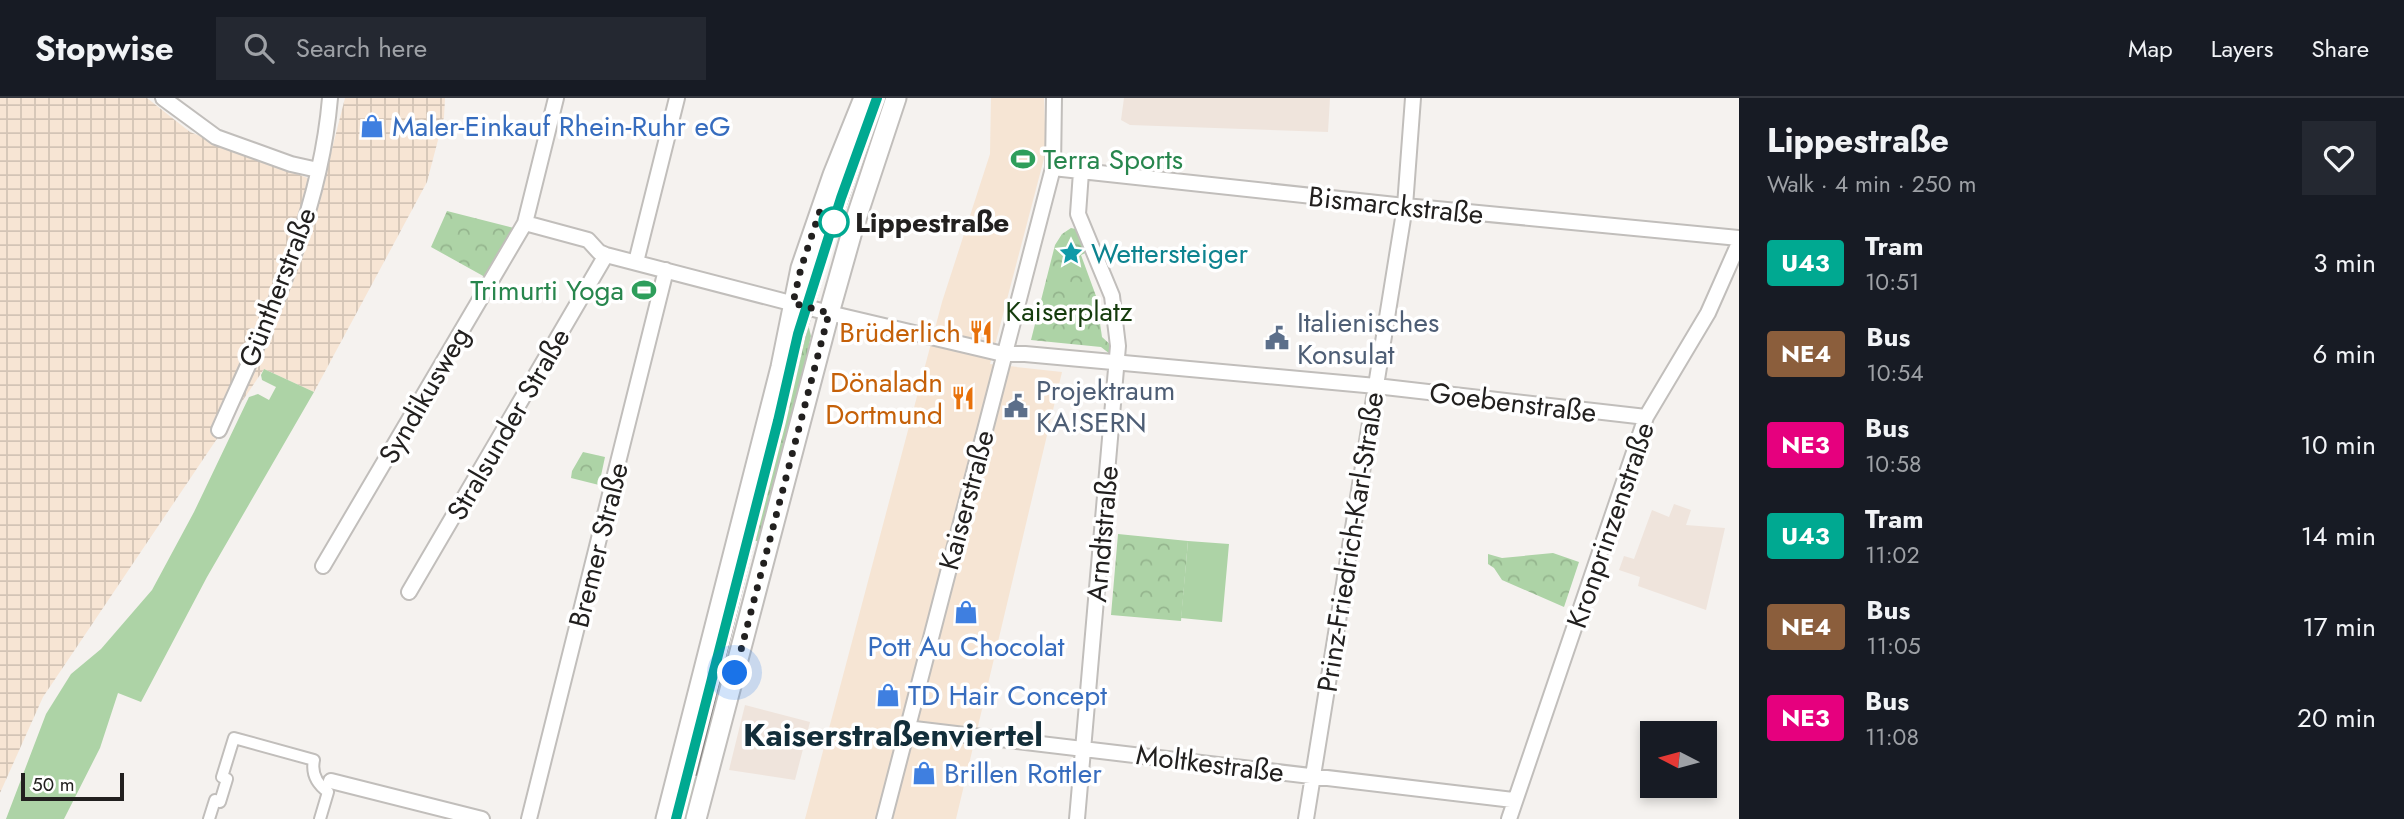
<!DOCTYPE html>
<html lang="en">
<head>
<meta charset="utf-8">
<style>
  :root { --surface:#171b24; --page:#242831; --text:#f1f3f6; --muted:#9ea1a6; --line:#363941 }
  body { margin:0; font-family:Jost,sans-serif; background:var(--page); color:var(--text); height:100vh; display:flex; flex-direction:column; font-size:26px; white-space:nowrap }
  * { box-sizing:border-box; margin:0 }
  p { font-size:23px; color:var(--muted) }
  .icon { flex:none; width:38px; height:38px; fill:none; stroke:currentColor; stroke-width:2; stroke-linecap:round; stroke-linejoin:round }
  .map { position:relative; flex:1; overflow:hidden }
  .sheet { display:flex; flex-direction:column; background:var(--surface); width:665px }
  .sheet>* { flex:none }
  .badge { padding:0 14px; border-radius:5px; font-size:24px; line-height:46px }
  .needle { width:46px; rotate:276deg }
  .tools { position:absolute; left:1640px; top:623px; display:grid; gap:14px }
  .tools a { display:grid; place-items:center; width:77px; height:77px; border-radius:0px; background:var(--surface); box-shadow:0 4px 10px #0003; font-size:35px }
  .scale { position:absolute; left:21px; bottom:18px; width:103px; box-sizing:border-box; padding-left:7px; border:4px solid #22201f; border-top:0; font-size:19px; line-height:24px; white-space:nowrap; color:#22201f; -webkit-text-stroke:5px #fff; paint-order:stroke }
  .you { position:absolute; width:35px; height:35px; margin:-18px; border:5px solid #fff; border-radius:50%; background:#1a73e8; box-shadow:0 0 0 10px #1a73e833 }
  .map>.badge { position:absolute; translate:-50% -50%; box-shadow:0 0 0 4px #fff }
  .round { display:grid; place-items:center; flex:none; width:74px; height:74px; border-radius:0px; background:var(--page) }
  .summary { display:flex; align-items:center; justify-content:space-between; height:119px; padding:0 28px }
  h1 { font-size:33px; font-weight:700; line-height:52px }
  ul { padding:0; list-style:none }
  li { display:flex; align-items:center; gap:21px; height:91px; padding:0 28px }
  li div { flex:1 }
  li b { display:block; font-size:26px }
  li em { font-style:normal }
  li .badge { min-width:77px; font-weight:700; text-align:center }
  header { display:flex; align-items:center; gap:42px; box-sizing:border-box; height:98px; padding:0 35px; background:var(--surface); border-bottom:2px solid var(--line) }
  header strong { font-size:33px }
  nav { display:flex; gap:38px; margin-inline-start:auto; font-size:24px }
  .search { width:490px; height:63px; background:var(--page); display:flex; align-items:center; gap:18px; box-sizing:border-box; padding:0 24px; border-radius:0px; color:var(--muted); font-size:26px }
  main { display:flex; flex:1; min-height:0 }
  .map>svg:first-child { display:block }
</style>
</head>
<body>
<header>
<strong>Stopwise</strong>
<div class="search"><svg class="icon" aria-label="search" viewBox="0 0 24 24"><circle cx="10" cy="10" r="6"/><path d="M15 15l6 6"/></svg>Search here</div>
<nav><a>Map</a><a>Layers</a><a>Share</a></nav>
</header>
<main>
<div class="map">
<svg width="1739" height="721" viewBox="0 0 1739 721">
  <defs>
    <pattern id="industrial-grid" width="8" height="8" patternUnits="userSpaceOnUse" patternTransform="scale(1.75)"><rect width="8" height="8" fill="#f7e5d4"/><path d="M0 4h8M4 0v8" fill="none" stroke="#d3c4b6"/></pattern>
    <pattern id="grass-tufts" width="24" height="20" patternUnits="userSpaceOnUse" patternTransform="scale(1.75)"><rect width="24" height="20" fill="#add3a6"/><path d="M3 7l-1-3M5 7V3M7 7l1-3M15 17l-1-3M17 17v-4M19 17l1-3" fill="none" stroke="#95b58e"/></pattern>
    <pattern id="park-crowns" width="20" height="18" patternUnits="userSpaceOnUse" patternTransform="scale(1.75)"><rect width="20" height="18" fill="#add3a6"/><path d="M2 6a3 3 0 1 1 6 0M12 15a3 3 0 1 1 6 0" fill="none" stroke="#95b58e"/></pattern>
  </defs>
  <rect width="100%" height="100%" fill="#f5f2ef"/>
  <path fill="#f6e5d4" d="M991 0H1044L1046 53 990 266 1062 274 956 721H805L942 204 990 56Z"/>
  <path fill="url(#industrial-grid)" d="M0 0H147L190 34 323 86 345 0H445L444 19 427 84 314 294 264 271 43 599 0 695Z"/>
  <path fill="#efe4dc" d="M1124 0H1330L1328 34 1130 27 1121 22Z
    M1674 406 1691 412 1686 427 1725 430 1706 512 1638 488 1640 479 1619 472 1624 458 1634 461 1652 412 1669 419Z
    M745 607 810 624 795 682 729 672Z"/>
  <path fill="url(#grass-tufts)" d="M799 227 809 230 811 238 794 316 761 444 743 440Z
    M685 677 697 680 690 721H677L683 696 682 681Z"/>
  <path fill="url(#park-crowns)" d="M447 113 514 130 485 179 431 149Z
    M1071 130 1080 132 1090 153 1081 157 1096 198 1102 239 1114 250 1110 256 1101 249 1031 242 1055 147 1062 136Z
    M583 354 605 359 599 387 571 380 572 373Z
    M1118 436 1188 443 1181 523 1111 517Z
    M1553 455 1579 464 1564 509 1502 482 1494 470 1488 466V456L1502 460Z"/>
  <path fill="#add3a6" d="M264 271 314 294 207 479 141 604 118 595 100 650 64 721H6L46 616 71 576 101 551 152 492 194 414 249 299 258 296 269 302 276 289 262 282 261 277Z
    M1188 443 1229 446 1222 524 1181 520Z"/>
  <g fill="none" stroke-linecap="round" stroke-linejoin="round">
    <g stroke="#c1bebb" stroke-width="14">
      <path id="pedestrian" d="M209 721 215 702 220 704 227 681 222 679 234 640 314 662C311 676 317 686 328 694L320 721"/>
    </g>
    <g stroke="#c1bebb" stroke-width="18">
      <path id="minor" d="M163 0 216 39 291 66 318 72
        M556 0 525 125 588 142 599 154 606 157 829 215 1003 256H1025L1376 288 1646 319
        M1053 70 1405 108 1739 140
        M636 164 677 0
        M219 332C267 224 320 120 330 0
        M323 468 525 125
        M409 494 606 157
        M906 630 1513 702
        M331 683 482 721
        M529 721 666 172
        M884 721 1053 70 1054 0
        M1077 721 1118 248 1112 198 1078 116 1081 74
        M1306 721 1405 108 1413 0
        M1509 721 1646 319 1708 215 1739 145"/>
    </g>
    <g stroke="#c1bebb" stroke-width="23">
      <path id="secondary" d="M666 721 781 269 801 170 833 77 864 0
        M696 721 829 215 853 130 896 0"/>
    </g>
    <use href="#pedestrian" stroke="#fff" stroke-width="10"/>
    <use href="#minor" stroke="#fff" stroke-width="14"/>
    <use href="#secondary" stroke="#fff" stroke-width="19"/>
    <path stroke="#868381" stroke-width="2" d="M696 677 805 237 836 136 883 0"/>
  </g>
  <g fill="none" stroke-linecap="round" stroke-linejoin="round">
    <g stroke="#fff" stroke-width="16">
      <path id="line" d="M676 721 778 323 798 236 841 100 877 0"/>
    </g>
    <use href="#line" stroke="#00a991" stroke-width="10"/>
    <path stroke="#22201f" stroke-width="7" stroke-dasharray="0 12.6" d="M735 575 829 215 793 205 801 170 820 113 834 124"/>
  </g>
  <defs>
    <g id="shop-bare" transform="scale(1.89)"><path d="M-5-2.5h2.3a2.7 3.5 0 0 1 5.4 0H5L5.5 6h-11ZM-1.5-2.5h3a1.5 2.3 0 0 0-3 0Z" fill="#3f7fe0" stroke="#fff" stroke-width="2.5" paint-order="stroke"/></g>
    <g id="stadium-bare" transform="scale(1.89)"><path d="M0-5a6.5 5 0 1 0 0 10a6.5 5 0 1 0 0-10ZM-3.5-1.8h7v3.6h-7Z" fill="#2e9e5b" stroke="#fff" stroke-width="2.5" paint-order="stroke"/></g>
    <g id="sight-bare" transform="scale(1.89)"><path d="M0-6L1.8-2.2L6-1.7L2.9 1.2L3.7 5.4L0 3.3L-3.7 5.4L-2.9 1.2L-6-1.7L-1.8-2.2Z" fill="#0f9aa8" stroke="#fff" stroke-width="2.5" paint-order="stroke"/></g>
    <g id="restaurant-bare" transform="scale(1.89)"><path d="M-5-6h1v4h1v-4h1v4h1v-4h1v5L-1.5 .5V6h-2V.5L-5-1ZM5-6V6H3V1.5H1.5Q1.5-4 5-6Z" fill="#e8710a" stroke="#fff" stroke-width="2.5" paint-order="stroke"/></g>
    <g id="civic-bare" transform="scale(1.89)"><path d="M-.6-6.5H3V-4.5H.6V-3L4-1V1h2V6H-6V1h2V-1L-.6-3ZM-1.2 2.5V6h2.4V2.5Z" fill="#5c6f8a" stroke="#fff" stroke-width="2.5" paint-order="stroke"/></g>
  </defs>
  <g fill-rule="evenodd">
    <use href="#shop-bare" x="372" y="28"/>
    <use href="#stadium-bare" x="1023" y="61"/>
    <use href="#sight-bare" x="1071" y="155"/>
    <use href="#stadium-bare" x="644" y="192"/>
    <use href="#restaurant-bare" x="981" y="234"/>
    <use href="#civic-bare" x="1277" y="240"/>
    <use href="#restaurant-bare" x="963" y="300"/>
    <use href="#civic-bare" x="1016" y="308"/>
    <use href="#shop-bare" x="966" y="514"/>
    <use href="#shop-bare" x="888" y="597"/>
    <use href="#shop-bare" x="924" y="675"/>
  </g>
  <circle fill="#fff" stroke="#00a991" stroke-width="3.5" cx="834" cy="124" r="14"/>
  <g text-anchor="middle" stroke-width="7" stroke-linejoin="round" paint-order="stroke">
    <g font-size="28" fill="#366cbe" stroke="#fff" text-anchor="start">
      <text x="392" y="38">Maler-Einkauf Rhein-Ruhr eG</text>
      <text x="966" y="558" text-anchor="middle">Pott Au Chocolat</text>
      <text x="908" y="607">TD Hair Concept</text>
      <text x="944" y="685">Brillen Rottler</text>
    </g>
    <g font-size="28" fill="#27864d" stroke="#fff" text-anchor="start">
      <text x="1043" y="71">Terra Sports</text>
      <text x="624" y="202" text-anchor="end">Trimurti Yoga</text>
    </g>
    <g font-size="28" fill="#22201f" stroke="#fff">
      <text transform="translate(1396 107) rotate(6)" y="10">Bismarckstraße</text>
      <text transform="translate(277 189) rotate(-69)" y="10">Güntherstraße</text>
      <text transform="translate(424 297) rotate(-60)" y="10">Syndikusweg</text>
      <text transform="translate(1513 304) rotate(7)" y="10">Goebenstraße</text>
      <text transform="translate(508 326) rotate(-60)" y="10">Stralsunder Straße</text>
      <text transform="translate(966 402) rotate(-75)" y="10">Kaiserstraße</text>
      <text transform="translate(1610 427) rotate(-71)" y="10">Kronprinzenstraße</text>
      <text transform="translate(1102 436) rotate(-85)" y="10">Arndtstraße</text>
      <text transform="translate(1350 444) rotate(-81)" y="10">Prinz-Friedrich-Karl-Straße</text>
      <text transform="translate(598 447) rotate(-76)" y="10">Bremer Straße</text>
      <text transform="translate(1210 665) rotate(7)" y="10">Moltkestraße</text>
    </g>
    <g font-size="28" font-weight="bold" fill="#22201f" stroke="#fff" text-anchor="start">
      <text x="855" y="134">Lippestraße</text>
    </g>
    <g font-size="28" fill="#0d838f" stroke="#fff" text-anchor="start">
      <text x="1091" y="165">Wettersteiger</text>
    </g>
    <g font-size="28" fill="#153c0d" stroke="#fff">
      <text x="1069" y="223">Kaiserplatz</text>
    </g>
    <g font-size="28" fill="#4e5e75" stroke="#fff" text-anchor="start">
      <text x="1297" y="234">Italienisches<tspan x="1297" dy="32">Konsulat</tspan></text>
      <text x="1036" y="302">Projektraum<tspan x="1036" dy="32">KA!SERN</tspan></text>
    </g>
    <g font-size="28" fill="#c56008" stroke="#fff" text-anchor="end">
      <text x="961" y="244">Brüderlich</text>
      <text x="943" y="294">Dönaladn<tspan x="943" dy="32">Dortmund</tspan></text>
    </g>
    <g font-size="32" font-weight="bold" fill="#132e3a" stroke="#fff">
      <text x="893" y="648">Kaiserstraßenviertel</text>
    </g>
  </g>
</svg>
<div class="tools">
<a><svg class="needle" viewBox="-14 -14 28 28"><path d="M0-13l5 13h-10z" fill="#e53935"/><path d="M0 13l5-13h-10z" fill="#9ea1a6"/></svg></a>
</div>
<div class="scale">50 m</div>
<div class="you" style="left:735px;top:575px"></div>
</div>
<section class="sheet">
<div class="summary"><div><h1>Lippestraße</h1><p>Walk · 4 min · 250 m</p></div><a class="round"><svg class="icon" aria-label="heart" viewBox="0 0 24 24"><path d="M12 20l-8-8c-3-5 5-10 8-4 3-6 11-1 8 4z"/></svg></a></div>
<ul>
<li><span class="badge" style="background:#00a991;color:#fff">U43</span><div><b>Tram</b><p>10:51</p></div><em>3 min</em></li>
<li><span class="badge" style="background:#8b5e3c;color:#fff">NE4</span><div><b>Bus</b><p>10:54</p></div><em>6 min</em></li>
<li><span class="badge" style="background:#e6007e;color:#fff">NE3</span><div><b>Bus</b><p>10:58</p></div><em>10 min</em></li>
<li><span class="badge" style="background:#00a991;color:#fff">U43</span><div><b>Tram</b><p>11:02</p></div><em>14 min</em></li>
<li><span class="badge" style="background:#8b5e3c;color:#fff">NE4</span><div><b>Bus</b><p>11:05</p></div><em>17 min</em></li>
<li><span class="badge" style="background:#e6007e;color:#fff">NE3</span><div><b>Bus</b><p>11:08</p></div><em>20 min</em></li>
</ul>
</section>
</main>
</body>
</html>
